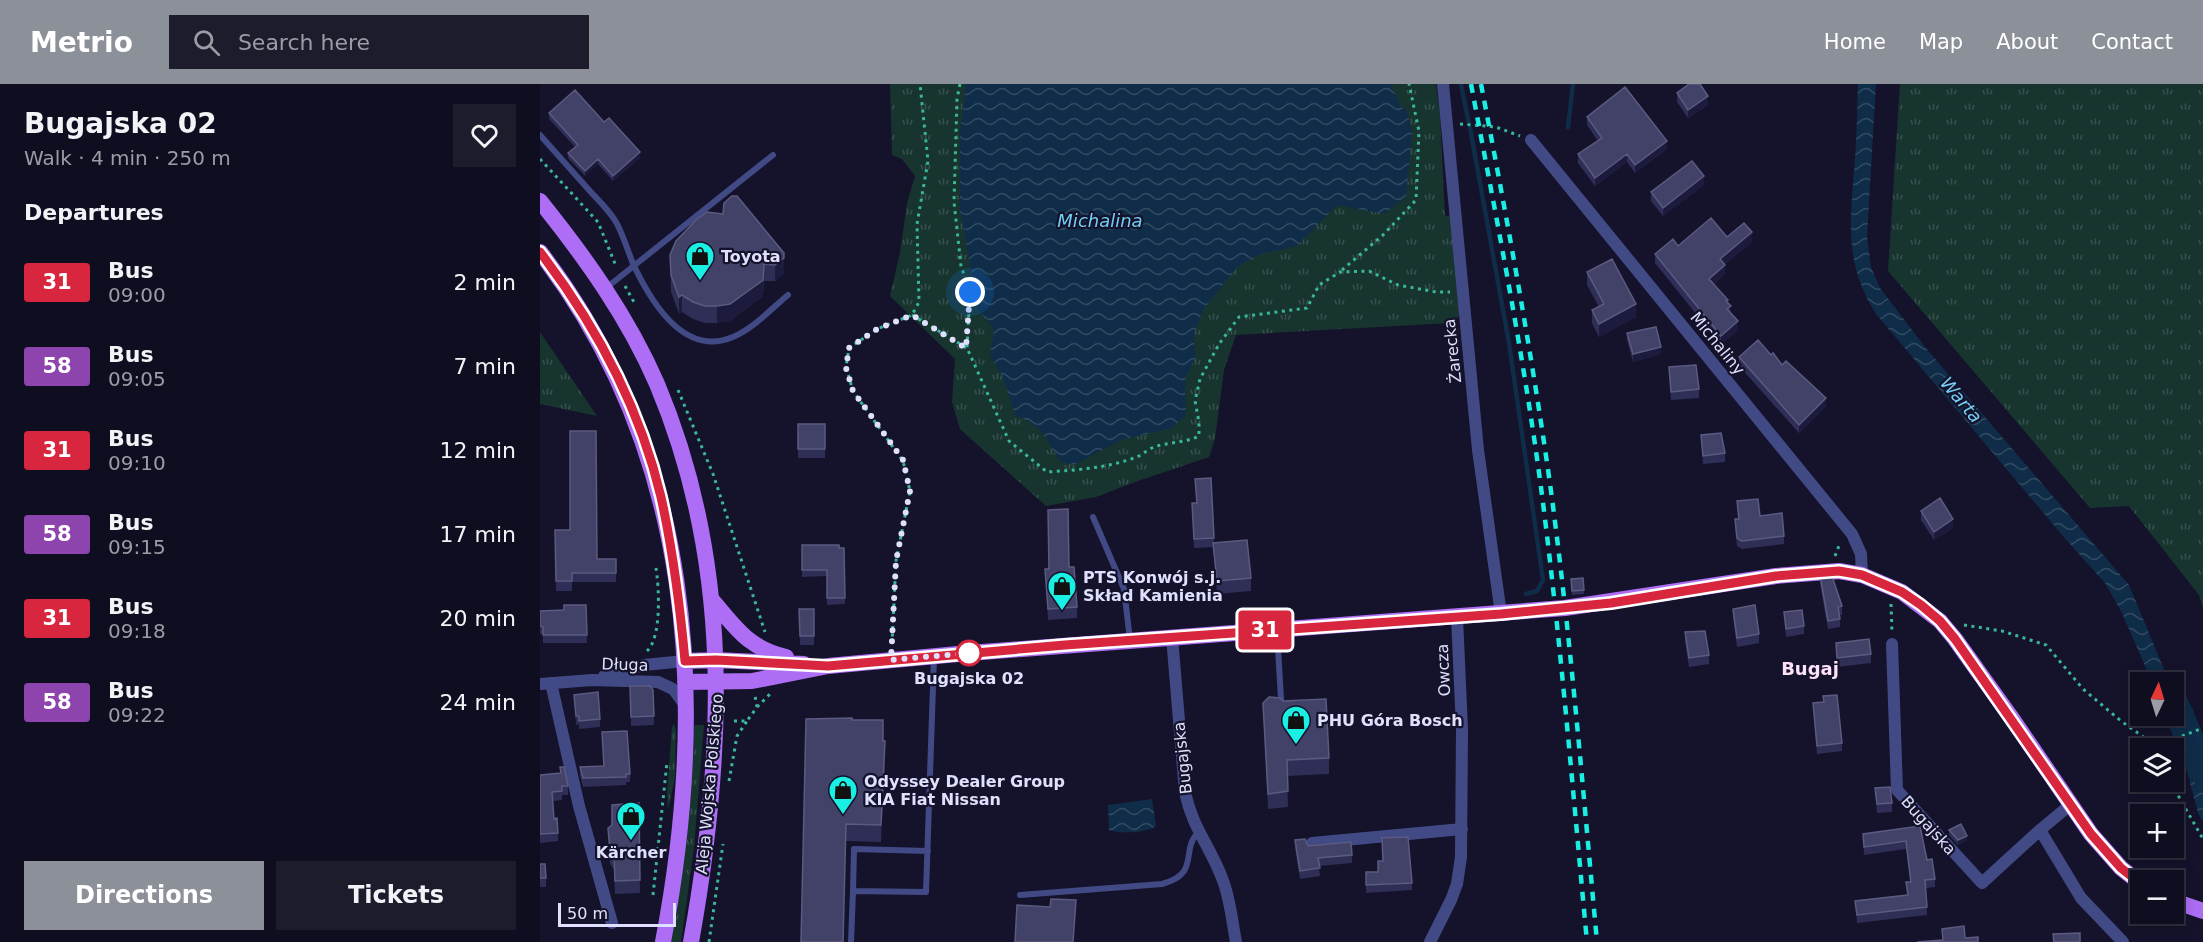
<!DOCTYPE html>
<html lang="en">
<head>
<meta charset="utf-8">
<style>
  :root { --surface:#0f0e20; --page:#1d1c2d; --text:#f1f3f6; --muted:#9b9ca5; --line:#2f2e3e; --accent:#8c9099 }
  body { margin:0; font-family:"DejaVu Sans",sans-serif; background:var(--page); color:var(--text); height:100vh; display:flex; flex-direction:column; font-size:22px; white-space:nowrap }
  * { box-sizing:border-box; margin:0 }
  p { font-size:20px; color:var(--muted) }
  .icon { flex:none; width:33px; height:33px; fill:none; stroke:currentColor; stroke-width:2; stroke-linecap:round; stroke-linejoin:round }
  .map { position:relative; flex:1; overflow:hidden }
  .side { display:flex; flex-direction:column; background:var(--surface); width:540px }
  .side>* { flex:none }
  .badge { padding:0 12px; border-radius:4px; font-size:21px; line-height:39px }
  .needle { width:39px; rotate:4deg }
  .fabs { position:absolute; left:1590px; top:588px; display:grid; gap:12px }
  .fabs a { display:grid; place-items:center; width:54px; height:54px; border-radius:0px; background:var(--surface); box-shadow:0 3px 15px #0003,0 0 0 2px var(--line); font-size:30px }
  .scale { position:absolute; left:18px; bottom:15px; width:118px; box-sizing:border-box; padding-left:6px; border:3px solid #dfe0fd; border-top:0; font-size:16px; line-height:21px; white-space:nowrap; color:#dfe0fd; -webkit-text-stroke:4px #14132b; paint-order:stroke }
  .you { position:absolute; width:30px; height:30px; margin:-15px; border:4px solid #fff; border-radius:50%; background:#1a73e8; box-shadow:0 0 0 9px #1a73e833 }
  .map>.badge { position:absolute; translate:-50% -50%; box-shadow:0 0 0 3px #fff }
  h2 { padding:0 24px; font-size:22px; line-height:54px }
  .round { display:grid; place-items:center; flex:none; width:63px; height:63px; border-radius:0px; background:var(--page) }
  .overview { display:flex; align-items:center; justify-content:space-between; height:102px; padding:0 24px }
  h1 { font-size:28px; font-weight:700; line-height:45px }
  .action { display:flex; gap:12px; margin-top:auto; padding:12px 24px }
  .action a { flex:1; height:69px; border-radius:0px; background:var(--accent); color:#fff; font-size:24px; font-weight:700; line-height:69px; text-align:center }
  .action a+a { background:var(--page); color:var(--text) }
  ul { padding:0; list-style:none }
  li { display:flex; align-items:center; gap:18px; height:84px; padding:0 24px }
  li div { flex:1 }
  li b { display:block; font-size:22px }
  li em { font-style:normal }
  li .badge { min-width:66px; font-weight:700; text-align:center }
  header { display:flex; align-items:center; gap:36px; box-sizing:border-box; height:84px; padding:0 30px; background:var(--accent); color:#fff }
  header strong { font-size:28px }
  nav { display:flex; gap:33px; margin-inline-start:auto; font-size:21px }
  .search { width:420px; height:54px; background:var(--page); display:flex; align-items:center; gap:15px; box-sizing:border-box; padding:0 21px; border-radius:0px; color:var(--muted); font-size:22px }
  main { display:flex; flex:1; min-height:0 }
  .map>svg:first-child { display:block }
</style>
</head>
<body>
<header>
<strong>Metrio</strong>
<div class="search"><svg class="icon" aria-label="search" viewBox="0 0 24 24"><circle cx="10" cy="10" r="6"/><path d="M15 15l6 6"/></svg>Search here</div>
<nav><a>Home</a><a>Map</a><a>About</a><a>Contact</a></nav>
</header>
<main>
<section class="side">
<div class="overview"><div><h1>Bugajska 02</h1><p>Walk · 4 min · 250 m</p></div><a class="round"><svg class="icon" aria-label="heart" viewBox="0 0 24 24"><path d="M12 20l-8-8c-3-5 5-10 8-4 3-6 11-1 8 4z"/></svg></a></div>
<h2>Departures</h2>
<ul>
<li><span class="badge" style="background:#d7263d;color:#fff">31</span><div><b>Bus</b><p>09:00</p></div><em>2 min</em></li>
<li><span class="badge" style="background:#8e44ad;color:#fff">58</span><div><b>Bus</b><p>09:05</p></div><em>7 min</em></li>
<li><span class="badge" style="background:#d7263d;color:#fff">31</span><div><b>Bus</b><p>09:10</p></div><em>12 min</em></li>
<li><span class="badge" style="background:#8e44ad;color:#fff">58</span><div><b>Bus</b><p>09:15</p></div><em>17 min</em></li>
<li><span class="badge" style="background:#d7263d;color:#fff">31</span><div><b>Bus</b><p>09:18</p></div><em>20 min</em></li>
<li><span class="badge" style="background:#8e44ad;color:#fff">58</span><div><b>Bus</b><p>09:22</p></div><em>24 min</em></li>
</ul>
<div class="action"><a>Directions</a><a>Tickets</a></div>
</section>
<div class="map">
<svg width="1663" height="858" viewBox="0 0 1663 858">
  <defs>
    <pattern id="grass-tufts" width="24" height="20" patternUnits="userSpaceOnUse" patternTransform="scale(1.5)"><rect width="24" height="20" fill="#17342f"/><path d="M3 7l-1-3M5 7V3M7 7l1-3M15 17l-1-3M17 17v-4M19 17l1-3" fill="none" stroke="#38514e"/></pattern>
    <pattern id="water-waves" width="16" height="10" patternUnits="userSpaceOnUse" patternTransform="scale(1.5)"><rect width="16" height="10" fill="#0f2d48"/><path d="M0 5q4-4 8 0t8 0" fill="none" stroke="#324b63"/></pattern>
  </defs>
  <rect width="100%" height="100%" fill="#14132b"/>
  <path fill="url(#grass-tufts)" d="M350 0H896L900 31 905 132 916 131 925 227 911 239 696 251 684 286 675 355 669 373 595 398 556 413 506 422 420 345 412 318 415 275 350 212 360 169 367 119 375 92 362 75 352 71Z
    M1360 0H1663V524L1659 511 1589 422 1550 424 1348 187Z
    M0 248 57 332 0 320Z
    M134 640 136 646 135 693 128 726 127 710 132 643Z
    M154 641H164L154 764 141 858H131C144 786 153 714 154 641Z"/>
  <path fill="url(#water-waves)" d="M426 0H851L861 23 867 27 872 48 866 113 844 130 797 121 757 162 720 170 697 183 663 226 653 253 656 272 645 295 646 331 632 344 581 356 534 381 521 378C505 354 504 342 475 331L463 293 450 272 454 246 438 225 420 126V50Z
    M1318 0H1336L1327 152 1331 183 1340 204 1385 263 1589 501 1626 590 1644 609 1654 628 1650 637 1654 644 1636 651 1633 643 1620 635 1619 632H1634V598H1612L1582 529 1565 499 1522 451 1336 230C1302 176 1311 134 1315 74 1317 49 1317 25 1318 0Z
    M1657 649 1663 660V738L1658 729 1639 657Z
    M612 715 616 742C606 749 581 750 569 746L568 721Z"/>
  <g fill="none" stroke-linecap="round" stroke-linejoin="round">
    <path stroke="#0f2d48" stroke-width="4.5" d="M921 0 929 40
      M1028 43 1033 0
      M930 44 969 259 1003 496 997 507 986 510"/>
    <path stroke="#0f2d48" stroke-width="28" d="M1634 618 1663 687"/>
    <path stroke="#3ab69b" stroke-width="3" stroke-dasharray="3 4.5" stroke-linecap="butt" d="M420 0 417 15 414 118 421 182 430 208 427 264
      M920 40 956 43 980 52
      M0 75 58 138 76 182
      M802 186 843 151 876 116 879 47 869 0
      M85 202 95 220
      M372 231 427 264 469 357 507 388C537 386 566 384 594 374 601 372 607 366 614 363 629 358 645 359 659 352V338L655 317 660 295 679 260 699 233 767 224 779 201 800 188 829 187 858 201 896 208H910
      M138 306 173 390 225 548
      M1295 472 1300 459
      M1351 520 1352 549
      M1424 541 1462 547 1506 561 1543 605 1581 637 1616 662
      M352 560 356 477 370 407 363 377 313 307 306 283 309 264 337 245 372 231 379 218 377 140 388 77 380 0
      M107 567C122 553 119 503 116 484
      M217 623 230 610
      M194 637H207L217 623 215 612
      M1617 664 1616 662 1663 644
      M189 697 197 652 207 637
      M1632 698 1640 715 1663 755
      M113 811 127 678
      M169 858 183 760"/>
    <path stroke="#424a86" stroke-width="6" d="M0 51C16 69 33 88 49 106 58 116 69 126 76 138 84 152 88 169 95 184 113 221 145 273 193 253 214 244 231 225 248 211
      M66 204 233 71
      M553 433 584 505 590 556
      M737 547 741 615
      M388 767 314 765 313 807 386 808 394 573
      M480 811 622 800C661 790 640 766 658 749
      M311 858 313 807"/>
    <path stroke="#424a86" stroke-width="12" d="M903 0 938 366 961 530
      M991 56 1312 450 1321 470 1322 491
      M632 553 645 708C652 743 670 762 682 794 690 813 692 837 696 858
      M1352 560 1357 706 1442 799 1500 746
      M64 592 104 581 145 577
      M11 599 39 722 72 839
      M0 600 52 596 118 598 133 605 145 621
      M1530 721 1500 746 1541 814 1583 858
      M772 759 922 745
      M890 858 911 816 917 800 921 773 922 645 917 533"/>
    <path stroke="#ad6ef5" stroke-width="16" d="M0 117C45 173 88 233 117 300 193 480 185 669 151 858
      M0 168C154 368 169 617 123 858
      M172 516C196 544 208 564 246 573
      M145 577 176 576 264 580
      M145 598 212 597 288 582 429 569 1025 524 1236 492 1299 487 1322 491 1362 508 1400 537 1415 555 1473 636 1551 750 1581 784 1600 799
      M1634 817 1663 827"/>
    <path stroke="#19efe3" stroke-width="4.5" stroke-dasharray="9 8" stroke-linecap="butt" d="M931 0C957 137 984 273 1002 411 1021 560 1033 709 1047 858
      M941 0C967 135 992 270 1011 407 1031 557 1043 707 1057 858"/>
  </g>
  <path fill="#2f2e57" d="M1137 9 1168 21 1148 34 1137 18Z
    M9 29 64 38 100 74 73 97 58 80 45 92 28 74V69L35 63 9 35Z
    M1047 33 1127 65 1095 89 1087 78 1055 102 1038 79V70L1058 57 1047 41Z
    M1164 101 1123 132 1111 117V108Z
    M167 128 244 185V190L235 197H224L223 212 190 237 177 239H165L153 235 142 228 139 230 131 208 130 171Z
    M1187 153 1212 158 1184 181 1185 190 1174 200 1188 219 1191 229 1198 246 1181 261 1115 179V170L1138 162Z
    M1047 188 1096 233 1059 253 1052 239V226L1059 223 1047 201Z
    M1087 249 1121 270 1093 278 1087 256Z
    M1231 271 1286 322 1259 349 1199 282V273Z
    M1129 283 1159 305V314L1131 316Z
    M258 340H285V374H258Z
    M1161 351 1185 369V378L1163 380Z
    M671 394 674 459 711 494V507L677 510 673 463 654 464 652 428Z
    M1197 417 1220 432 1244 452V460L1202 465 1197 462 1195 443V435H1198Z
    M1381 427 1413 444 1394 456 1381 436Z
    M15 446 57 475H76V498H32V507H16Z
    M262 461 304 464 305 520 287 521V492L262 493Z
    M529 483 537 523V534L508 536 505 485Z
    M1280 491 1302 522V531H1300V543L1288 545 1280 500Z
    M1031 499 1044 506V510L1032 511Z
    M46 521 47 559H3V550H0V527L24 526Z
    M259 525H274V561H260Z
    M1193 525 1219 550V559L1197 563 1193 534Z
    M1244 528 1264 542V550L1246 553Z
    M1145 548 1169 571V580L1149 583 1145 557Z
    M1296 559 1331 570V579L1297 583Z
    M90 602 113 606 114 641 91 642Z
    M34 611 60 635V643L39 645V640L36 641Z
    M1283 612 1302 659V667L1277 670 1273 619 1283 618Z
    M723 619 789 674V690L747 692 748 723 728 725Z
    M266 635 312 636 343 657 345 674 341 758 306 757Z
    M62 648 90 690V698H86V701L43 703 40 691V683L64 682Z
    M0 691 28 702V711H22V716L13 717 14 735 18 749V757L0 759Z
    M1335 704 1352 719V728L1337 729Z
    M99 719 100 809 75 810 74 785 70 780 68 744Z
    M1380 742 1387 776 1395 795V803L1386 804 1387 831 1317 839 1315 817 1367 811 1366 798H1370L1366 765 1324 771 1323 750Z
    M1409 746 1427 756 1418 761 1409 751Z
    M755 756 768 762 812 771V779L779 782 780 792 760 795 755 764Z
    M0 780 6 794V803H0Z
    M826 788H838L872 799V806L826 809Z"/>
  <path fill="#1c1b3e" d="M1168 12V21L1148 34V26Z
    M1127 57V65L1095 89V81Z
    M100 68V74L73 97V92Z
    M1087 70V78L1055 102V94Z
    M58 75V80L45 92V87Z
    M1164 92V101L1123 132V124Z
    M1212 148V158L1180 184V175Z
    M244 169V190L235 197V181Z
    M224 180 223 212 190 237 177 239V222Z
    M1185 181V190L1169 204V195Z
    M142 211V228L139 230V213Z
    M1096 220V233L1059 253V240Z
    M1198 237V246L1181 261V252Z
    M1121 263V270L1093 278V270Z
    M1286 314V322L1259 349V341Z
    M1413 435V444L1394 456V448Z
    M345 657V674L341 758V741Z
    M1427 752V756L1418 761V756Z"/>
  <path fill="#424168" stroke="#5b5a80" stroke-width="1.5" d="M1149 0H1160L1168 12 1148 26 1137 9Z
    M1085 3 1127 57 1095 81 1087 70 1055 94 1038 70 1062 54 1047 33Z
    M35 6 64 38 69 34 100 68 73 92 58 75 45 87 28 69 38 61 9 29Z
    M1152 77 1164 92 1123 124 1111 108Z
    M192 112H197L244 169V174L235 181 224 180 223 196 190 220 177 222H165L153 218 142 211 139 213 131 191 130 171 136 157 156 136 167 128 183 130 184 119Z
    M1171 134 1187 153 1204 139 1212 148 1180 175 1185 181 1169 195 1188 216 1186 217 1191 222 1187 225 1198 237 1181 252 1115 170 1133 155 1138 162Z
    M1072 175 1096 220 1059 240 1052 226 1064 220 1047 188Z
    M1116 243 1121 263 1093 270 1087 249Z
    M1218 256 1231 271 1233 269 1242 281 1246 277 1286 314 1259 341 1199 273Z
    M1156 281 1159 305 1131 308 1129 283Z
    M258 340H285V365H258Z
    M30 347H56L57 475H76V489H32V497H16L15 446H30Z
    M1181 349 1185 369 1163 372 1161 351Z
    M671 394 674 454 654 455 652 419H657L655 395Z
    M1400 414 1413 435 1394 448 1381 427Z
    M1218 415 1220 432 1242 429 1244 452 1202 457 1197 454 1195 435H1199L1197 417Z
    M528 425 529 483H534L537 523 508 525 505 485H509L508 426Z
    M707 456 711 494 677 497 673 459Z
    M262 461H299V464H304L305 514H287V486H262Z
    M1291 489 1302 522 1298 523 1300 535 1288 537 1280 491Z
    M1043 494 1044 506 1032 507 1031 495Z
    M24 521H46L47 551H3V543L0 542V527L24 526Z
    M1215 521 1219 550 1197 554 1193 525Z
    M259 525H274V552H260Z
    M1262 526 1264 542 1246 545 1244 528Z
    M1165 547 1169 571 1149 574 1145 548Z
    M1329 555 1331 570 1297 574 1296 559Z
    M90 602H110L113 606 114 632 91 633Z
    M58 608 60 635 39 637V632H36L34 611Z
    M1297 611 1302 659 1277 662 1273 619 1284 618 1283 612Z
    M729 613 740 614 743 617 786 615 789 674 747 676 748 707 728 710 723 619Z
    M312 634V636H343V657H345L341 741 306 740 303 858H261L266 635Z
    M87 647 90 690H86V693L43 694 40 683 64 682 62 648Z
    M20 683H24L28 702H22V707L12 708 14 735 17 734 18 749 0 750V691L21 689Z
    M1350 703 1352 719 1337 720 1335 704Z
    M99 719 100 796 75 797 74 772 70 767 68 744 72 741V721Z
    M1421 740 1427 752 1418 756 1409 746Z
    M1380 742 1387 776 1392 775 1395 795 1385 796 1387 823 1317 831 1315 817 1368 811 1366 798H1371L1366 757 1324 763 1323 750Z
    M868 753 872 799 826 801V788H838V777H843L842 754Z
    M765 755 768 762 811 758 812 771 778 774 780 784 760 787 755 756Z
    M0 780H5L6 794H0Z
    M511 815 536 816 533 858H475L477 821 510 823Z
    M1424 842 1425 854 1438 853V858H1377L1403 856 1402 845Z
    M1540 849V858H1514L1513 850Z"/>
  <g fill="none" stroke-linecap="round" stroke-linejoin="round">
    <g stroke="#fff" stroke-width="14">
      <path id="line" d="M0 168C55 240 100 324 121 413 133 467 140 522 145 577L176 576 288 582 525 561 961 530 1071 519 1236 492 1299 487 1322 491 1362 508 1381 521 1400 537 1415 555 1551 750 1581 784 1600 799"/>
    </g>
    <use href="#line" stroke="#d7263d" stroke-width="9"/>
    <path stroke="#dfe0fd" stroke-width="6" stroke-dasharray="0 10.8" d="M429 569 351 576 356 477 370 407 363 376 313 307 306 284 309 264 337 245 372 231 426 264 430 208"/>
  </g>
  <defs>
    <g id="shop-pin" transform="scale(1.5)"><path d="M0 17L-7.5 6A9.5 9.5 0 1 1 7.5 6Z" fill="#19efe3" stroke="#14132b"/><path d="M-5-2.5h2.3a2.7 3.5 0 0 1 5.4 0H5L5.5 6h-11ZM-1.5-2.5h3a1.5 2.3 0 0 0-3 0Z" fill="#111"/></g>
  </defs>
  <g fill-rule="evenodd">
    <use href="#shop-pin" x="160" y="172"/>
    <use href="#shop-pin" x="522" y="502"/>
    <use href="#shop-pin" x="756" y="636"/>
    <use href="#shop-pin" x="303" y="706"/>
    <use href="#shop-pin" x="91" y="732"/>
  </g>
  <circle fill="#fff" stroke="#d7263d" stroke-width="3" cx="429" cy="569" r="12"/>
  <g text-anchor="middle" stroke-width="4.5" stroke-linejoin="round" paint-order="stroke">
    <g font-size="16" font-weight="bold" fill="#dfe0fd" stroke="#14132b" text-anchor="start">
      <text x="181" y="178">Toyota</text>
      <text x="543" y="499">PTS Konwój s.j.<tspan x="543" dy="18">Skład Kamienia</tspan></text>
      <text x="777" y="642">PHU Góra Bosch</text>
      <text x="324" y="703">Odyssey Dealer Group<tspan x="324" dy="18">KIA Fiat Nissan</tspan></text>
      <text x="91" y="774" text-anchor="middle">Kärcher</text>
    </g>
    <g font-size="16" fill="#dfe0fd" stroke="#14132b">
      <text transform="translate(1178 259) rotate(51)" y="6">Michaliny</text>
      <text transform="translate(912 267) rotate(-96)" y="6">Żarecka</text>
      <text transform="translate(85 580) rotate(2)" y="6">Długa</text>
      <text transform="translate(903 586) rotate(-93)" y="6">Owcza</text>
      <text transform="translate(642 674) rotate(-96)" y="6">Bugajska</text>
      <text transform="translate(169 700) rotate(-85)" y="6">Aleja Wojska Polskiego</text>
      <text transform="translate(1389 741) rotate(48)" y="6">Bugajska</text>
    </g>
    <g font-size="16" font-weight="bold" fill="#dfe0fd" stroke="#14132b">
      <text x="429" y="600">Bugajska 02</text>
    </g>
    <g font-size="18" font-style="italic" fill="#74cef5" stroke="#14132b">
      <text x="560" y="143">Michalina</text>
      <text transform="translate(1421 316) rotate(50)" y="6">Warta</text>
    </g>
    <g font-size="18" font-weight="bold" fill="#fde1f7" stroke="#14132b">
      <text x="1270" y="591">Bugaj</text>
    </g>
  </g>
</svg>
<div class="fabs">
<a><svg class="needle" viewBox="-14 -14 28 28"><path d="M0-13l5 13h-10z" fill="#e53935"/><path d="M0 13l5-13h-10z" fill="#9b9ca5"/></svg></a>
<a><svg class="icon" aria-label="layers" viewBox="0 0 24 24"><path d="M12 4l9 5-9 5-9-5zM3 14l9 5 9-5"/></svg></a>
<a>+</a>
<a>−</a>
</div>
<div class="scale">50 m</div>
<div class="you" style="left:430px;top:208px"></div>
<b class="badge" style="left:725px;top:546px;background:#d7263d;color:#fff">31</b>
</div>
</main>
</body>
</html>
